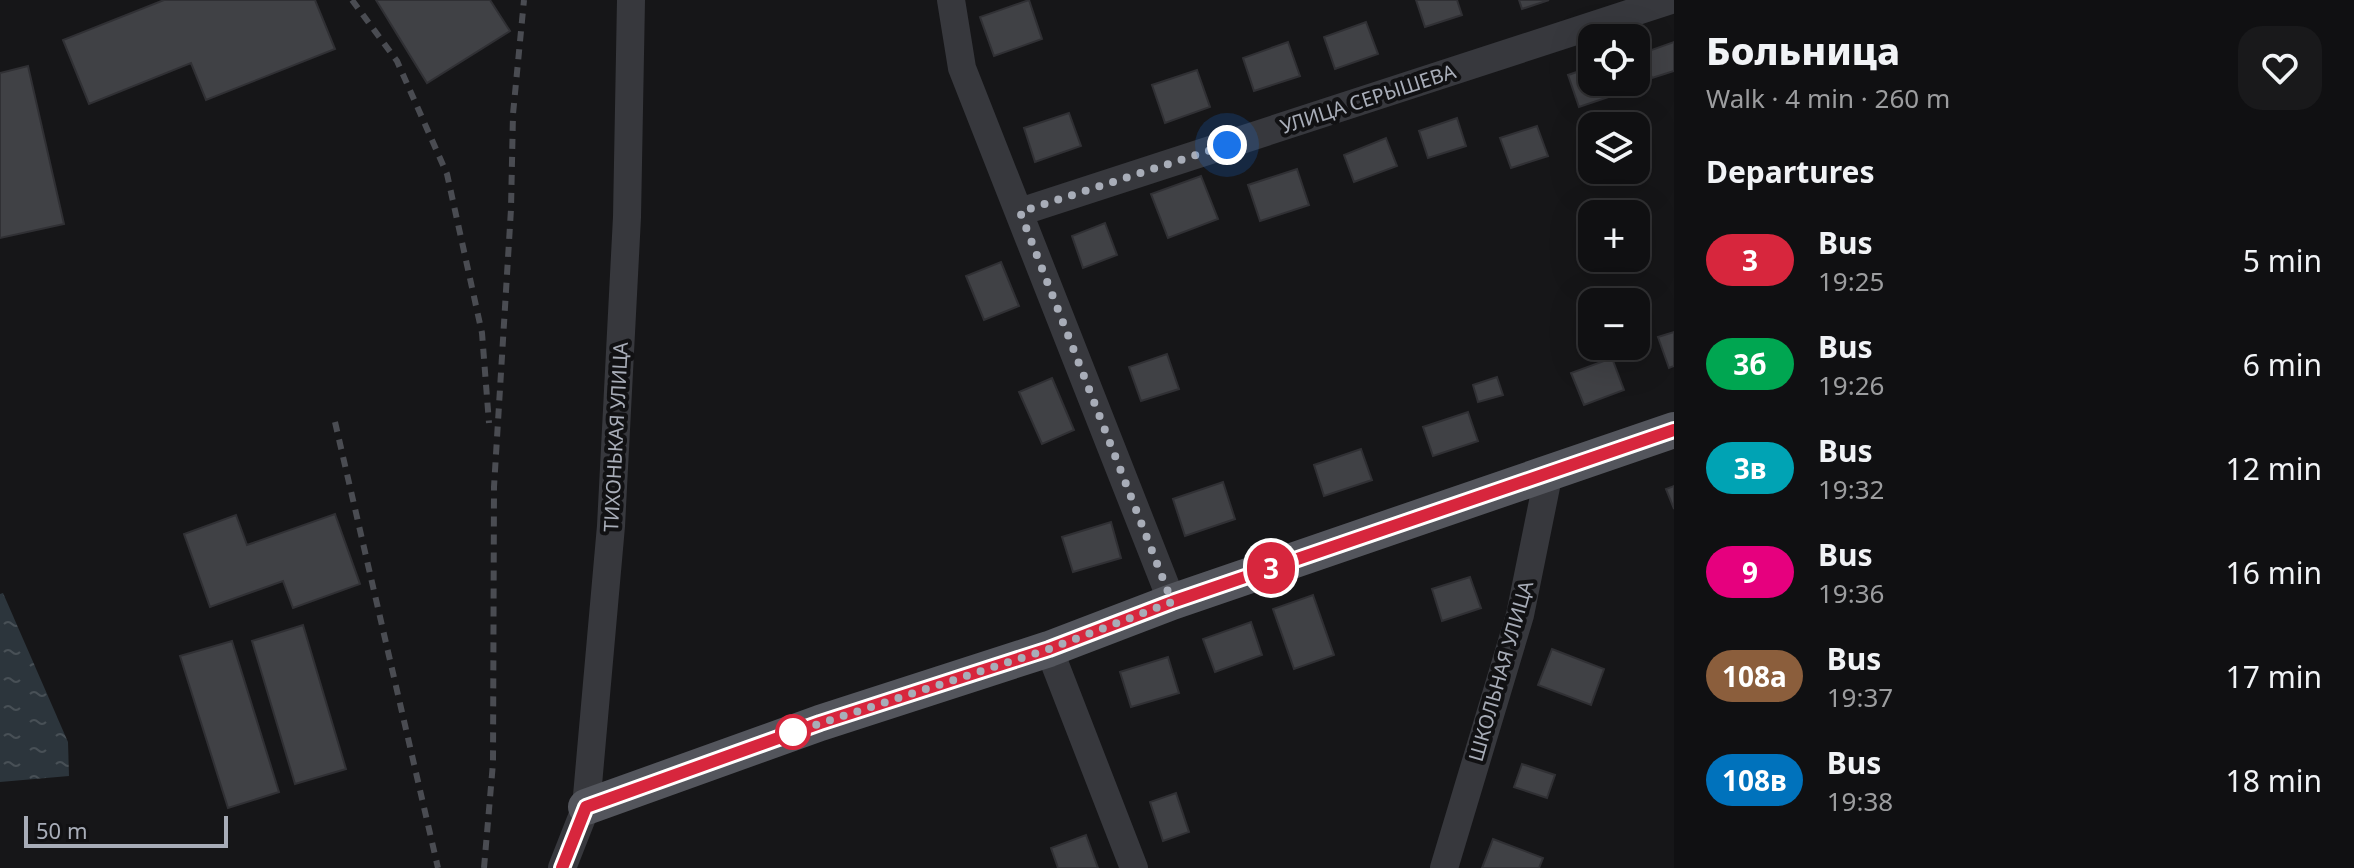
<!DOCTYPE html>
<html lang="en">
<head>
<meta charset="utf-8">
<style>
  :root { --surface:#101012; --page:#19191b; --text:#f1f3f6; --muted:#9c9d9f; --line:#303032 }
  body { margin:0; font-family:"Noto Sans",sans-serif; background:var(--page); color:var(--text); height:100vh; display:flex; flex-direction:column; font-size:30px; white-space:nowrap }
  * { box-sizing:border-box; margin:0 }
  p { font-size:26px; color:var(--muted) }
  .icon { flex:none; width:44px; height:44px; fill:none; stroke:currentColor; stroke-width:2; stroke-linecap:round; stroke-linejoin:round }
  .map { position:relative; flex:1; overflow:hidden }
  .sheet { display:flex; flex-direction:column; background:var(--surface); width:680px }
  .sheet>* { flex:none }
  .badge { padding:0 16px; border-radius:26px; font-size:28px; line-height:52px }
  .tools { position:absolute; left:1578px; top:24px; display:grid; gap:16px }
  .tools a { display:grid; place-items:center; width:72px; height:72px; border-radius:16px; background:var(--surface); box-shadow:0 8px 32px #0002,0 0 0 2px var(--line); font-size:40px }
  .scale { position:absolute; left:24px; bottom:20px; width:204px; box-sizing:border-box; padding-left:8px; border:4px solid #a8adb8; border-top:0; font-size:22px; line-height:28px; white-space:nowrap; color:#a8adb8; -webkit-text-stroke:6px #111113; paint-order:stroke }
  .you { position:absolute; width:40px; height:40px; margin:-20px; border:6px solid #fff; border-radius:50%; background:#1a73e8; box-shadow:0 0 0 12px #1a73e833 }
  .map>.badge { position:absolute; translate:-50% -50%; box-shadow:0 0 0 4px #fff }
  h2 { padding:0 32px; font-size:30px; line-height:72px }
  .round { display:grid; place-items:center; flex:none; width:84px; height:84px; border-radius:24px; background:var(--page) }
  .head { display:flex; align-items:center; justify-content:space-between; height:136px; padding:0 32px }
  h1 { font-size:38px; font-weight:800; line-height:60px }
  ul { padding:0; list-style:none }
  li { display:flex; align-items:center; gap:24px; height:104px; padding:0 32px }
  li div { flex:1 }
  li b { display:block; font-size:30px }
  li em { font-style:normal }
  li .badge { min-width:88px; font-weight:700; text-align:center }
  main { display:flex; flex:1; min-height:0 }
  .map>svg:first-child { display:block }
</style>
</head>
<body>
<main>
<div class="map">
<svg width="1674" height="868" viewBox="0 0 1674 868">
  <defs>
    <pattern id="water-ripples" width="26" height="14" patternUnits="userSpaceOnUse" patternTransform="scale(2)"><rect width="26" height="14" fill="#2c353c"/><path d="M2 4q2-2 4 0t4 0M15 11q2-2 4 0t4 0" fill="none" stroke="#485056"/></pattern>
  </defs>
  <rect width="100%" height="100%" fill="#161618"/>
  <path fill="url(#water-ripples)" d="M3 593 68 742 69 776 0 782V594Z"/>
  <path fill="#404145" stroke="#303034" stroke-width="2" d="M164 0H315L335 49 206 100 191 63 89 104 63 40Z
    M376 0H490L510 31 427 83Z
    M1029 0 1042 39 994 56 980 17Z
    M1416 0H1457L1462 15 1425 27Z
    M1519 0H1549L1522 9Z
    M1366 22 1378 54 1335 69 1324 37Z
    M1288 42 1300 76 1254 91 1243 58Z
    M1674 42V71L1652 78 1643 53Z
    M28 66 64 224 0 238V73Z
    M1592 67V82H1623L1626 91 1579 107 1568 75Z
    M1197 70 1210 107 1165 123 1152 85Z
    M1069 113 1081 146 1035 162 1024 128Z
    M1457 118 1466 146 1428 158 1419 131Z
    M1537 126 1548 156 1511 168 1500 138Z
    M1386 138 1397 166 1354 182 1344 155Z
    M1297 169 1309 205 1260 221 1248 185Z
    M1201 176 1218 219 1168 238 1151 194Z
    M1105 223 1117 255 1083 268 1072 236Z
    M1001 262 1019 306 984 320 966 276Z
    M1674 332V366L1669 368 1658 337Z
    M1167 354 1179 389 1141 401 1129 367Z
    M1612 358 1624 390 1584 405 1571 373Z
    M1497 377 1503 395 1478 402 1473 385Z
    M1052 378 1074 430 1042 444 1019 392Z
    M1468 412 1478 441 1433 456 1423 427Z
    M1361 449 1372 480 1324 496 1314 465Z
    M1223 482 1235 519 1185 536 1173 499Z
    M1674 486V509L1666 489Z
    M335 514 360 584 293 608 283 581 210 607 184 534 236 515 247 545Z
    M1111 522 1121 558 1073 572 1062 537Z
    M1470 577 1481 608 1442 621 1432 589Z
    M1313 595 1334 655 1294 669 1273 609Z
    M1251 622 1262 655 1215 672 1203 639Z
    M303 625 346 769 295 784 252 641Z
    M232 641 279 792 228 808 180 656Z
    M1552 649 1604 669 1591 705 1538 685Z
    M1168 657 1179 693 1131 707 1120 672Z
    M1522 764 1555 775 1547 798 1514 787Z
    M1176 793 1189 832 1163 841 1150 802Z
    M1086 835 1098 868H1058L1051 848Z
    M1493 839 1543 858 1539 868H1482Z"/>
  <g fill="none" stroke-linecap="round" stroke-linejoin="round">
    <path stroke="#37383d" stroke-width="28" d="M951 0 962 68 1172 602
      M1020 212 1671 0
      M1049 649 1134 868
      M562 868 586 807 611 526 627 217 631 0
      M1444 868 1520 615 1549 472"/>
    <path stroke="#53555c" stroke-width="36" d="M586 807 820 723 1049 649 1172 602 1674 430"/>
    <path stroke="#4a4c52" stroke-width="6" stroke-dasharray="10 8" stroke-linecap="butt" d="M352 0 397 61 447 174 482 333 489 423
      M335 422 438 868
      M484 868 493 763 494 487 511 209 513 114 524 0"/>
  </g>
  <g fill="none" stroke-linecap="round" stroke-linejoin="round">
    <g stroke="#fff" stroke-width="18">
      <path id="line" d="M562 868 586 807 820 723 1049 649 1172 602 1674 430"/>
    </g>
    <use href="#line" stroke="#d7263d" stroke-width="12"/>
    <path stroke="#a8adb8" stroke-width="8" stroke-dasharray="0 14.4" d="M793 732 791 733 1049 649 1172 602 1020 212 1227 145"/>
  </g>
  <circle fill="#fff" stroke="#d7263d" stroke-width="4" cx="793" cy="732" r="16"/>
  <g text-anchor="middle" stroke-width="8" stroke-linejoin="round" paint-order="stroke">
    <g font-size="20" fill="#a8adb8" stroke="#111113">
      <text transform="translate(1368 99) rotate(-18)" y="7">УЛИЦА СЕРЫШЕВА</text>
      <text transform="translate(616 437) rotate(-87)" y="7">ТИХОНЬКАЯ УЛИЦА</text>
      <text transform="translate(1501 671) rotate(-74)" y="7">ШКОЛЬНАЯ УЛИЦА</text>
    </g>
  </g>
</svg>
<div class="tools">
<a><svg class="icon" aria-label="locate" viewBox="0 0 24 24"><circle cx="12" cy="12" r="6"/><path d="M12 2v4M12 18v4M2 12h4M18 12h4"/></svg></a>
<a><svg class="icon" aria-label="layers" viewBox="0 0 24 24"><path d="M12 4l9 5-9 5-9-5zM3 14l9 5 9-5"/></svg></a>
<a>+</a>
<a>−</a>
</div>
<div class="scale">50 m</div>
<div class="you" style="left:1227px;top:145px"></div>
<b class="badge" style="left:1271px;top:568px;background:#d7263d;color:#fff">3</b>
</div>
<section class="sheet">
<div class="head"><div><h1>Больница</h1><p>Walk · 4 min · 260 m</p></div><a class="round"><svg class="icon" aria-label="heart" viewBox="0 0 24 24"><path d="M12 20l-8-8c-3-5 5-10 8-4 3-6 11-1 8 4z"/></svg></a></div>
<h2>Departures</h2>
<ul>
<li><span class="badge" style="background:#d7263d;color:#fff">3</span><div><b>Bus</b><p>19:25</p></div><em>5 min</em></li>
<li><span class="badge" style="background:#00a651;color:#fff">3б</span><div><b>Bus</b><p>19:26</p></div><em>6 min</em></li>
<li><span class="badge" style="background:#00a3b4;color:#fff">3в</span><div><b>Bus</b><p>19:32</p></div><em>12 min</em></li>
<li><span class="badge" style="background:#e6007e;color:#fff">9</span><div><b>Bus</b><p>19:36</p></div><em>16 min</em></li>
<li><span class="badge" style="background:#8b5e3c;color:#fff">108а</span><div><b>Bus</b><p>19:37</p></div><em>17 min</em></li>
<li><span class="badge" style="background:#0072bc;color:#fff">108в</span><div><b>Bus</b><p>19:38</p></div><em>18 min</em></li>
</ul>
</section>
</main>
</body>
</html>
